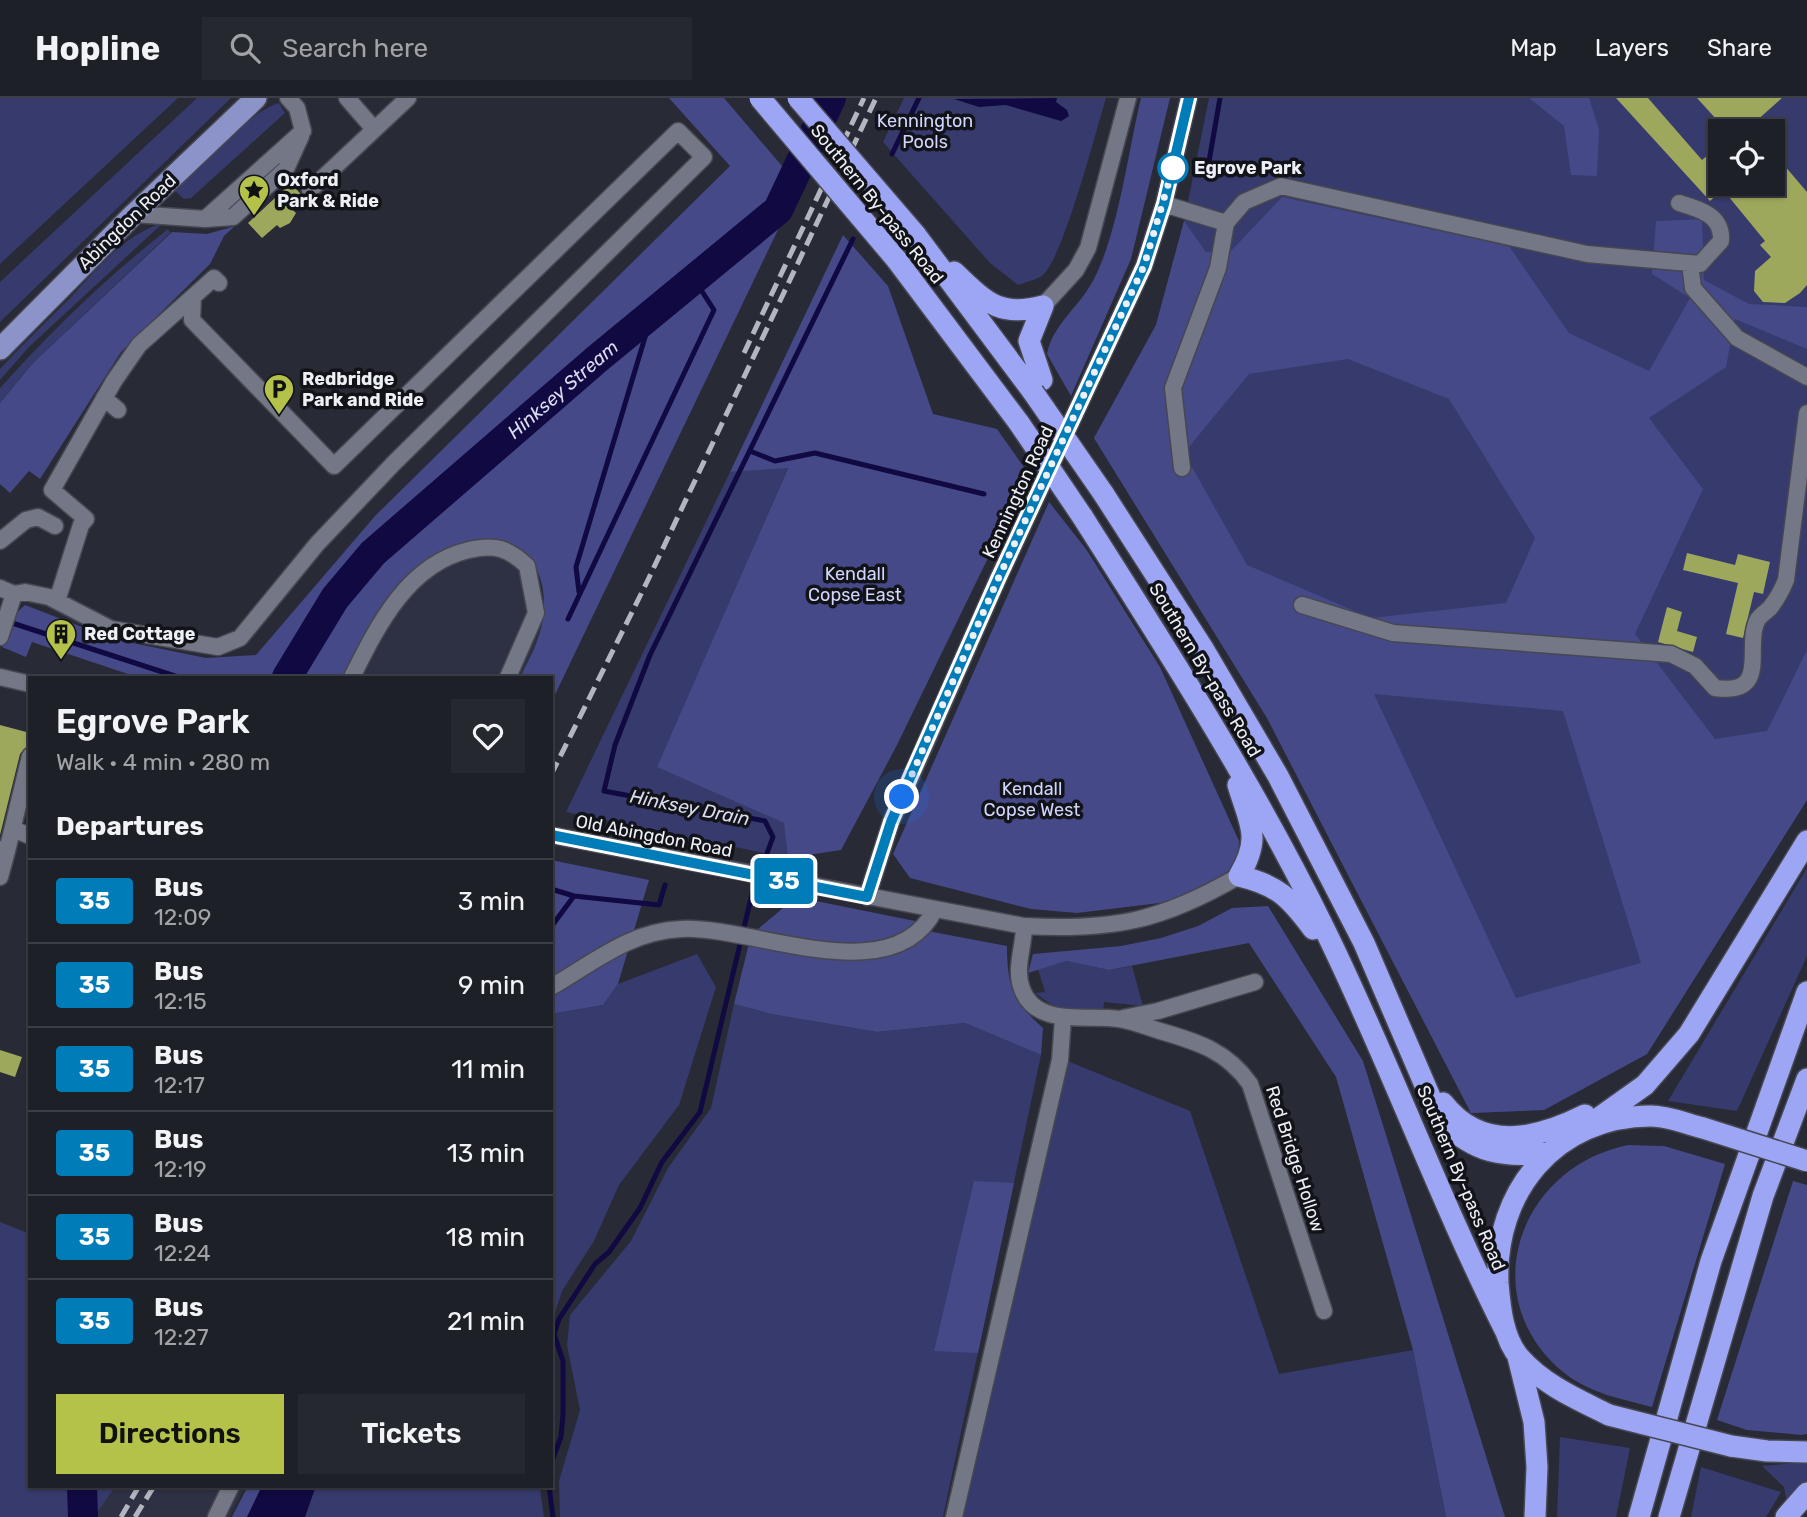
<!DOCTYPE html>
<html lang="en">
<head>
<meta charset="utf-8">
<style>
  :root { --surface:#1e2028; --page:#262830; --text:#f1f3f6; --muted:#a1a3a8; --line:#3c3e45; --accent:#b5c24a }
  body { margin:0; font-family:Rubik,sans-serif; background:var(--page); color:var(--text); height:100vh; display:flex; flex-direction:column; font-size:26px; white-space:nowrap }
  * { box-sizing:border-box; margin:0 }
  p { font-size:23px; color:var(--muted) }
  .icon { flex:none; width:38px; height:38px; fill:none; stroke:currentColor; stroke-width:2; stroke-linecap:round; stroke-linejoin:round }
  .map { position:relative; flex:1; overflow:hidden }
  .drawer { position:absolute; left:28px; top:578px; width:525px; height:812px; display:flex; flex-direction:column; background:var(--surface); border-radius:0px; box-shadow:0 2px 5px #0004,0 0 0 2px var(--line) }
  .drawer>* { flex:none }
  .badge { padding:0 14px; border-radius:5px; font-size:24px; line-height:46px }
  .tools { position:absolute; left:1708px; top:21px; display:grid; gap:14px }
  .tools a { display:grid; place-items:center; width:77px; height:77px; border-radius:0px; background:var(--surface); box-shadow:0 2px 5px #0004,0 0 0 2px var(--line); font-size:35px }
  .you { position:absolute; width:35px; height:35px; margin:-18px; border:5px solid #fff; border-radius:50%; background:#1a73e8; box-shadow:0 0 0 10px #1a73e833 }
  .map>.badge { position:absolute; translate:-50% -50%; box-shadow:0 0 0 4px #fff }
  h2 { padding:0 28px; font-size:26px; line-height:63px }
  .round { display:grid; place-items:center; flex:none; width:74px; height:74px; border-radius:0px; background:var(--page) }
  .headline { display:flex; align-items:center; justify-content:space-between; height:119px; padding:0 28px }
  h1 { font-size:33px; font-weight:600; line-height:52px }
  .primary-button { display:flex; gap:14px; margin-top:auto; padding:14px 28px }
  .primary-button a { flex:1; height:80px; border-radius:0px; background:var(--accent); color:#111; font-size:28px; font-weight:600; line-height:80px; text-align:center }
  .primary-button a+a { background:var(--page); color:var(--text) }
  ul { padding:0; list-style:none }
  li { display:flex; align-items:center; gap:21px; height:84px; padding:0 28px; border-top:2px solid var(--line) }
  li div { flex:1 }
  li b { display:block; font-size:26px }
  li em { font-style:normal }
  li .badge { min-width:77px; font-weight:700; text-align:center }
  header { display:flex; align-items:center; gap:42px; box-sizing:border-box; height:98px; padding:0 35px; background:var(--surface); border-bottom:2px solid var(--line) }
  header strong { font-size:33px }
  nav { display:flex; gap:38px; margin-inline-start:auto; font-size:24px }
  .search { width:490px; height:63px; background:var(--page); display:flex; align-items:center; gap:18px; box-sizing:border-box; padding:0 24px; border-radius:0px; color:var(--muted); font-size:26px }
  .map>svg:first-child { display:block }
</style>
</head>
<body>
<header>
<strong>Hopline</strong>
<div class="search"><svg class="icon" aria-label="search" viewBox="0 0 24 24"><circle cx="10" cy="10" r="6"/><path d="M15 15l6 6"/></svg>Search here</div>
<nav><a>Map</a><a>Layers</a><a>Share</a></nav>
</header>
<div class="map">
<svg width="1807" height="1419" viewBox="0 0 1807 1419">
  <rect width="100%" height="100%" fill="#282a36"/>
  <path fill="#2e3143" d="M492 440 517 448 529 459 538 474 543 519 538 544 520 579H345L383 508 399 487 427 462 471 443Z
    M116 1388H245L230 1419H94Z"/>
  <path fill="#363a6d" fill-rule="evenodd" d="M0 0H178L0 166Z
    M197 0H231L0 224V184Z
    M904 0H1106C1096 33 1064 158 1043 177 1037 182 1025 184 1018 187L990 165 883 44Z
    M1209 0H1807V702L1647 956 1544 1012 1471 1015 1267 620 1094 340 1156 227 1184 123ZM1720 33H1773V86H1720Z
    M279 5 285 15 191 100 184 101 174 92C197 71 251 12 279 5Z
    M163 125 29 249 0 282V271C21 248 43 227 64 206 94 176 121 137 163 125Z
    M168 131 170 135 33 265 0 305V290C51 233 108 178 168 131Z
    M788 369 658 669 785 725 788 760 566 714 730 374Z
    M1807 770V858L1737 1013 1668 1003Z
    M697 856 716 889 679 1007 619 1087 594 1143 562 1193 551 1227V916L603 907 618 886Z
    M1066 863 1109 872 1132 868 1143 908 1104 904 1103 917 1057 911 1035 895 1045 894 1038 871Z
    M734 906 771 916 877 934 965 925 1041 957 943 1419H560L559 1383 580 1312 567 1247 570 1217 631 1143 668 1070 711 1010Z
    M1065 962 1190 1013 1279 1276 1413 1252 1446 1419H960Z
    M0 1124 30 1136V1388H116L94 1419H0Z
    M1560 1339 1630 1350 1616 1419H1557Z
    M1807 1364V1386L1787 1405 1784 1389 1762 1368Z
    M1701 1369 1781 1394 1766 1419H1691Z
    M262 1388H535L540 1391 544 1419H247Z"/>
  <path fill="#454987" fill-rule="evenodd" d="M669 0H724L799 88 551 605V579H520C530 560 540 542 543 520 553 441 483 424 427 462 386 490 368 538 345 579H137L32 544 26 559 2 549 12 519 25 507 113 541 206 560 256 557 375 418 730 68Z
    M1141 0H1170L1131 161 1071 298 1047 256C1053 225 1081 208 1095 179 1119 130 1128 54 1141 0Z
    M1529 0H1589L1599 31 1597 78 1571 77 1564 28Z
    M1282 99 1509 148 1569 235 1649 273 1690 200 1652 176 1656 123 1702 121 1704 182 1749 206 1807 209V251L1735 221 1726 269 1649 320 1703 391 1635 536 1715 641 1767 633 1807 552V702L1647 956 1544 1012 1471 1015 1267 620 1094 340 1156 227 1184 123 1206 154 1231 153ZM1348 261 1449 301 1535 440 1506 505 1371 520 1247 467 1184 355 1249 276ZM1374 596 1563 613 1641 865 1516 900Z
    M235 128 224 138 210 166 121 254 40 381 29 373 10 395 0 386V305L33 265 172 134 207 136Z
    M843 137 888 188 933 316 997 331 1035 385 1024 386 896 649 841 752 788 760 784 725 657 669 788 370 730 374Z
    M1049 404 1086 451 1160 569 1239 743 1238 757 1230 772 1201 790 1168 804 1077 815 1031 811 910 780 893 756Z
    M551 762 649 782 618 886 603 907 551 916Z
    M796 799 915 823 933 834 1007 848C1007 888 1013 903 1043 930L1041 957 965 925 877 934 771 916 734 906 751 837Z
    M1268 808 1363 963 1505 1419H1446L1413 1252 1336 979 1249 845 1109 872 1066 863 1028 875 1033 856 1121 848 1161 840 1198 828 1232 810Z
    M1628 1047 1664 1048 1725 1066 1652 1309C1621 1301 1589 1295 1563 1274 1473 1199 1519 1069 1628 1047Z
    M974 1083 1014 1085 978 1255 934 1253Z
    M1793 1083 1807 1087V1336L1801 1337 1747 1332 1717 1322Z
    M248 1388H262L247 1419H232Z"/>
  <path fill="#100942" d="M1057 0 1056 4 1067 12 1069 18 1061 23 1006 7 979 9 954 1Z
    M262 1388H316L305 1419H247Z"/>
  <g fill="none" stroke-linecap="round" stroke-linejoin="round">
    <path stroke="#100942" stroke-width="5" d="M892 56 919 0
      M1207 75 1220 0
      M750 353 775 363 815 355 984 396
      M579 494 576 469 652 216
      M568 521 714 212 694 181
      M6 523 178 579
      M551 791 574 798
      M551 829 574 798 659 807 665 787
      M551 1365 561 1339 563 1317V1263L554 1236 559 1221 595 1166 609 1154 640 1110 662 1064 700 1014 752 796 773 739 765 723 604 693 615 647 650 557 853 141
      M549 1388 553 1419"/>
    <g stroke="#100942" stroke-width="30">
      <path id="s1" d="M287 579 335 500 373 455 597 261 778 112 831 0"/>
      <path d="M82 1388 83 1419"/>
    </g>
  </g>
  <path fill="#9ea85c" d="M1616 0H1648L1702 62 1720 47V86H1773V54L1807 94V187L1800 195 1785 205 1763 204 1754 193 1755 173 1771 159 1760 147 1765 143 1720 88V94L1710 103Z
    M1697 0H1782L1745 33H1727Z
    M291 85 305 101 293 112 296 115 290 125 280 130 277 127 262 140 248 125Z
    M1687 455 1735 467 1738 456 1770 464 1763 496 1754 494 1743 540 1726 536 1738 485 1683 472Z
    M1667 509 1682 514 1677 533 1697 539 1693 554 1658 544Z
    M0 627 30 635 27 648 20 656 0 737Z
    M0 952 22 959 15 979 0 974Z"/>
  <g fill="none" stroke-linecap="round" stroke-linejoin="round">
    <g stroke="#464751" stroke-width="19">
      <path id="minor" d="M347 0 374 31
        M310 92 408 0
        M1164 106 1226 125
        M134 116 205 121 303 33 297 10 288 0
        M205 121 233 119 286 71 301 38
        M1690 165 1693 190 1737 240 1807 279
        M1043 208 1076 172 1088 150 1128 0
        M104 300 118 312
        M1182 370 1173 290 1218 170 1226 125 1244 104 1281 88 1587 156 1700 166 1721 143C1723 117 1699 111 1679 105
        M0 443 26 422 38 419 55 428
        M0 490 14 496 25 494 49 499 111 531 218 549 240 540 317 446 394 365 704 59 678 33 334 368 192 222 193 199
        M57 503 81 427 86 421 52 392 114 283 139 247 214 180 219 185
        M1302 507 1393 535 1671 556 1695 568 1715 590C1772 598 1743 548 1758 521 1761 517 1767 513 1770 510 1777 501 1782 492 1786 482L1807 315
        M0 539 14 496
        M0 579 30 586
        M352 579C378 527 408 466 469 452 495 446 508 450 527 468L536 515 508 579
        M13 731 30 738
        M551 737 1024 828C1113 833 1162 823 1239 778
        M0 751 7 753 30 658
        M0 779 7 753
        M867 799 891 724 998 481 1144 168 1164 106 1189 0
        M1024 828C1024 849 1014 871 1022 891 1036 930 1088 916 1119 921 1133 923 1147 929 1160 933 1198 944 1227 953 1250 986L1324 1213
        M551 889C593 865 630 833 681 831 752 827 894 896 935 811
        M1123 920 1158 913 1255 884
        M216 1419 231 1388
        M954 1419 1060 962 1063 920"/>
    </g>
    <g stroke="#464751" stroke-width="24">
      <path id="major" d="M0 251 134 116 256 0"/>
    </g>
    <g stroke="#464751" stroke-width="24">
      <path id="highway" d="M915 136 1033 294
        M896 161 1019 325
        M954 174C985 203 998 220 1043 208
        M1042 282 1029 243 1043 208
        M1103 395 1204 552 1278 678 1364 845 1440 1022C1476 1055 1501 1060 1549 1055
        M1082 418C1168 553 1254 687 1324 830 1389 962 1439 1101 1505 1232
        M1238 687C1250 727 1262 739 1239 778 1278 787 1290 800 1313 831
        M1443 1005C1482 1055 1537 1041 1585 1017
        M1593 1024 1645 987 1689 936 1807 743
        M1518 1259 1534 1324 1537 1369 1535 1419
        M1609 1317C1577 1301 1544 1287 1520 1260 1503 1241 1500 1209 1498 1185 1494 1093 1556 1018 1651 1018 1668 1018 1687 1026 1703 1030
        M1731 1348 1767 1353 1807 1354
        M1639 1419 1711 1163 1807 894
        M1669 1419 1763 1098 1807 981
        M1786 1419 1807 1395"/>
    </g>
    <use href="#minor" stroke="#747785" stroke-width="16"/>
    <use href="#major" stroke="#8c93c8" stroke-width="21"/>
    <use href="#highway" stroke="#9ca6f4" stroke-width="21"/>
    <path stroke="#b4b6bf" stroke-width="5" stroke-dasharray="14 7" stroke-linecap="butt" d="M744 255 864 0
      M551 677 647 484 876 0
      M121 1419 139 1388
      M135 1419 154 1388"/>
    <g stroke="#464751" stroke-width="24" stroke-linecap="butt">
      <path id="highway-bridge" d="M760 0 896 161
        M798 0 915 136
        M1033 294 1103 395
        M1019 325 1082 418
        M1703 1030 1807 1063
        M1609 1317 1731 1348"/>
    </g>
    <use href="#highway-bridge" stroke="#9ca6f4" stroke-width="21"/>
  </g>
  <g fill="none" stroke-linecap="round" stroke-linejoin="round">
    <g stroke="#fff" stroke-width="16">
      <path id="line" d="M551 737 867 799 891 724 912 675 998 481 1144 168 1164 106 1189 0"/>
    </g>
    <use href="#line" stroke="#007cb8" stroke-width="10"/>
    <path stroke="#edeff7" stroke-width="7" stroke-dasharray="0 12.6" d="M902 699 998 481 1144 168 1173 70"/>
  </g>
  <defs>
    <g id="sight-pin" transform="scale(1.575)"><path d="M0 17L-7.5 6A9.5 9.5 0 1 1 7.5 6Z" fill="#b5c24a" stroke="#121318"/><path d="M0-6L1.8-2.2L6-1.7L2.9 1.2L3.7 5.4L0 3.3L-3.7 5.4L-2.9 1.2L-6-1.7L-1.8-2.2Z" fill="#111"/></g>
    <g id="parking-pin" transform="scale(1.575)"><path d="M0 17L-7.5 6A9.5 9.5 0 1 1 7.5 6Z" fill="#b5c24a" stroke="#121318"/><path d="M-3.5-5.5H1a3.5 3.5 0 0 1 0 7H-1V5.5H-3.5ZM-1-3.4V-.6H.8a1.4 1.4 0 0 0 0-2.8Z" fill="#111"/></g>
    <g id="building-pin" transform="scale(1.575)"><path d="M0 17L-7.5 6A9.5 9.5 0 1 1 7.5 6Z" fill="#b5c24a" stroke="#121318"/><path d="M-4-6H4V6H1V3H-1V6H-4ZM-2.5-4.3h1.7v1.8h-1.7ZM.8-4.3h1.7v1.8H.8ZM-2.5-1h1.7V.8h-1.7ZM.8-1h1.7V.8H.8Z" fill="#111"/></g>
  </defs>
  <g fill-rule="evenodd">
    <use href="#sight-pin" x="254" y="92"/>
    <use href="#parking-pin" x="279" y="291"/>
    <use href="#building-pin" x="61" y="536"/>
  </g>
  <circle fill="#fff" stroke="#007cb8" stroke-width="3.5" cx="1173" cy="70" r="14"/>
  <g text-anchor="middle" stroke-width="7" stroke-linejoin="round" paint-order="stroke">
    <g font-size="18" fill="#d0d6fc" stroke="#121318">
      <text x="925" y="29">Kennington<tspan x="925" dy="21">Pools</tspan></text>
      <text x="855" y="482">Kendall<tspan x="855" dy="21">Copse East</tspan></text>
      <text x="1032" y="697">Kendall<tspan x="1032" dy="21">Copse West</tspan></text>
    </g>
    <g font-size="18" font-weight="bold" fill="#edeff7" stroke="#121318" text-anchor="start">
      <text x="1194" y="76">Egrove Park</text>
    </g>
    <g font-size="18" font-weight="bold" fill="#edeff7" stroke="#121318" text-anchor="start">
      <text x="277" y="88">Oxford<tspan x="277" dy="21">Park &amp; Ride</tspan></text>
      <text x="302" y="287">Redbridge<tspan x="302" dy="21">Park and Ride</tspan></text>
      <text x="84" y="542">Red Cottage</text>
    </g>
    <g font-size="18" fill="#edeff7" stroke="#121318">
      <text transform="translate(877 106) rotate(51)" y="6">Southern By-pass Road</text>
      <text transform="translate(127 124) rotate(-44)" y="6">Abingdon Road</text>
      <text transform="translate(1018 394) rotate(-65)" y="6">Kennington Road</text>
      <text transform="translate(1205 572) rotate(59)" y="6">Southern By-pass Road</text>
      <text transform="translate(654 738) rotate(11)" y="6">Old Abingdon Road</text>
      <text transform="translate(1295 1061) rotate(72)" y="6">Red Bridge Hollow</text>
      <text transform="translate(1461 1080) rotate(67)" y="6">Southern By-pass Road</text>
    </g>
    <g font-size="19" font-style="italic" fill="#daddf0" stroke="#121318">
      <text dy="7" stroke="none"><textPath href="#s1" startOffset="402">Hinksey Stream</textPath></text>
      <text transform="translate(690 709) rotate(11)" y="7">Hinksey Drain</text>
    </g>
  </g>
</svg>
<div class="tools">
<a><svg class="icon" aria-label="locate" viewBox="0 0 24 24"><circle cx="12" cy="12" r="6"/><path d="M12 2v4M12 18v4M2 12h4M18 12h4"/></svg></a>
</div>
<div class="you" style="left:902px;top:699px"></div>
<b class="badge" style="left:784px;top:783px;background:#007cb8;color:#fff">35</b>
<section class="drawer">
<div class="headline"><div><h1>Egrove Park</h1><p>Walk · 4 min · 280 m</p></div><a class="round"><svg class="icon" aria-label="heart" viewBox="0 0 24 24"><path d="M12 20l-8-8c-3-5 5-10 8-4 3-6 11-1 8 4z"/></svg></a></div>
<h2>Departures</h2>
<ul>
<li><span class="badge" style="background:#007cb8;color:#fff">35</span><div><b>Bus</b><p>12:09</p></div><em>3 min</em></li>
<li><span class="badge" style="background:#007cb8;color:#fff">35</span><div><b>Bus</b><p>12:15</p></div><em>9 min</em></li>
<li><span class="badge" style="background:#007cb8;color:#fff">35</span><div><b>Bus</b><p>12:17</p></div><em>11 min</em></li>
<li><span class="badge" style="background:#007cb8;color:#fff">35</span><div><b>Bus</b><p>12:19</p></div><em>13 min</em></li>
<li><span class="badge" style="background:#007cb8;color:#fff">35</span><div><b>Bus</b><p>12:24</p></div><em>18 min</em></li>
<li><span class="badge" style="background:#007cb8;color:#fff">35</span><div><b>Bus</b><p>12:27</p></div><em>21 min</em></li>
</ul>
<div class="primary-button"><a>Directions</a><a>Tickets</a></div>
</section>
</div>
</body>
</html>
